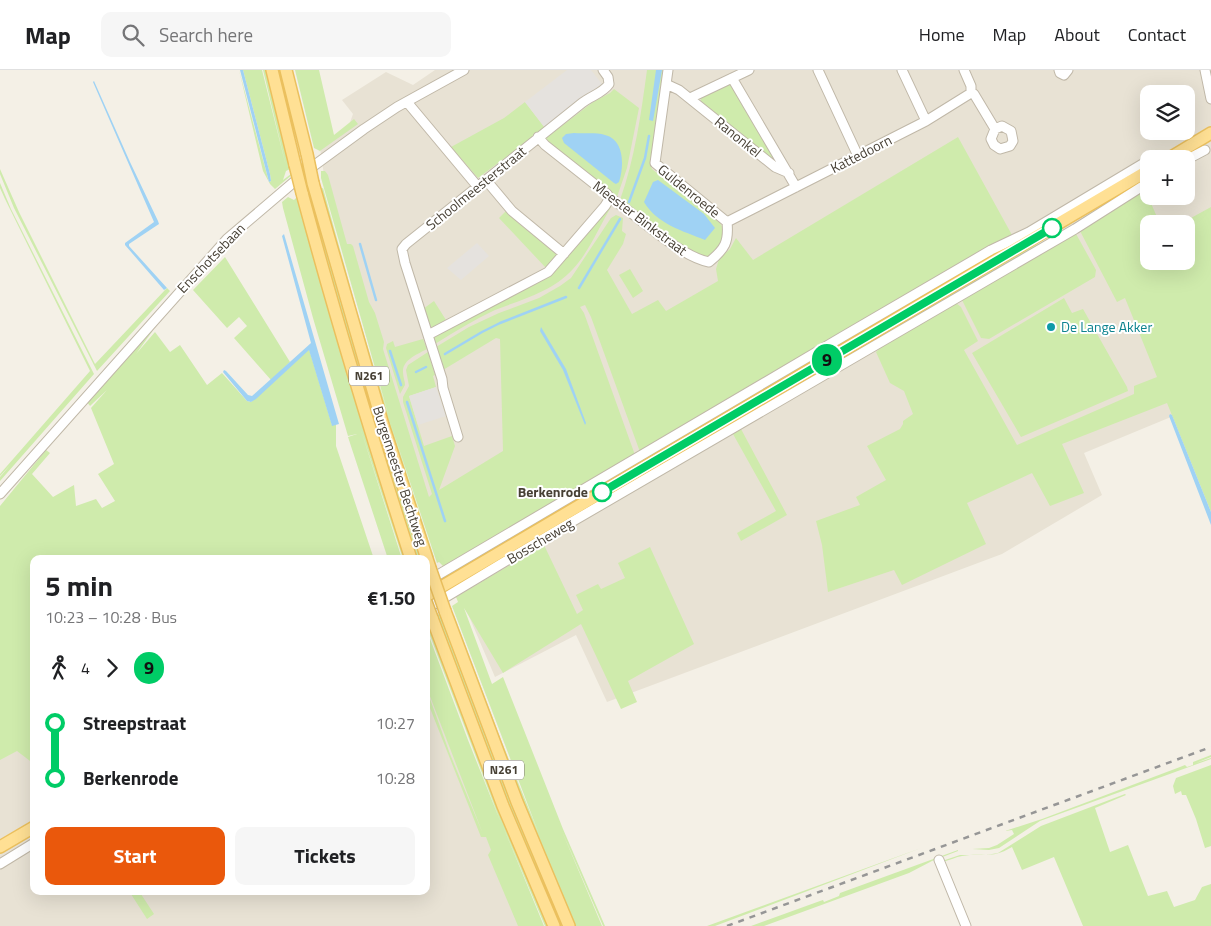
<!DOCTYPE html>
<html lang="en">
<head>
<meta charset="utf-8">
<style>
  :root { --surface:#fff; --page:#f6f6f6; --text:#202124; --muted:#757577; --line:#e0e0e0; --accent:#ea580c }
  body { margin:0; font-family:"Titillium Web",sans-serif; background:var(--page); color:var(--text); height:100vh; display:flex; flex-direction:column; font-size:19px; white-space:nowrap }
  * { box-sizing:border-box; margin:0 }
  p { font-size:16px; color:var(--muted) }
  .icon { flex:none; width:28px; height:28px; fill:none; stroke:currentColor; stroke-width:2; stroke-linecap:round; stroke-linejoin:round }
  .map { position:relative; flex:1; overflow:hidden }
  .drawer { position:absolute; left:30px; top:485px; width:400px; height:340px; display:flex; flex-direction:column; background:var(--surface); border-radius:10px; box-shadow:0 5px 20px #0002 }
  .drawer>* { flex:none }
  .badge { padding:0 10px; border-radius:16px; font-size:18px; line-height:32px }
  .controls { position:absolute; left:1140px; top:15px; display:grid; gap:10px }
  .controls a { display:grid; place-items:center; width:55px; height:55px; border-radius:10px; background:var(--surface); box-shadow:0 5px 20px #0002; font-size:25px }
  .map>.badge { position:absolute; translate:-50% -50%; box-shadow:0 0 0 2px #fff }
  .legs { display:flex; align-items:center; gap:8px; height:55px; padding:0 15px; font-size:16px }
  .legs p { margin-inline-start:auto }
  .head { display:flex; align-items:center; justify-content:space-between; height:85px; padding:0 15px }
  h1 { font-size:28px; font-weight:700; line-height:38px }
  .action { display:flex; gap:10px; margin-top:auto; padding:10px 15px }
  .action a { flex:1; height:58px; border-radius:10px; background:var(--accent); color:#fff; font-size:20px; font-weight:700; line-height:58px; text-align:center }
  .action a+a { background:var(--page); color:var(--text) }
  ul { padding:0 15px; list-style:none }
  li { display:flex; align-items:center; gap:18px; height:55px; font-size:19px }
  li i { display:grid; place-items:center; width:8px; height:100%; margin:0 6px; background:currentColor }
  li i::after { content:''; width:12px; height:12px; margin:-6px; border:4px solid; border-radius:50%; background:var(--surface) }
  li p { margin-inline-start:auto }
  li:first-child i { background:linear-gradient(#0000 50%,currentColor 0) }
  li:last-child i { background:linear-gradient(currentColor 50%,#0000 0) }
  header { display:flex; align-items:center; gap:30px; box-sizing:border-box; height:70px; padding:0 25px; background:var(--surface); border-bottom:1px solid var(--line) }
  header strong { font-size:24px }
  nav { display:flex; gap:28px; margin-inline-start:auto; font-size:18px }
  .search { width:350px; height:45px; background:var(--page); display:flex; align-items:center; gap:12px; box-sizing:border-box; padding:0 18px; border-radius:10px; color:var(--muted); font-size:19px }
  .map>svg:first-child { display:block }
</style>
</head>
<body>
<header>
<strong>Map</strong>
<div class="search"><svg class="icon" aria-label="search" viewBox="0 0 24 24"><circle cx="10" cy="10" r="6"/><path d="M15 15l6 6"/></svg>Search here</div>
<nav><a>Home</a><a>Map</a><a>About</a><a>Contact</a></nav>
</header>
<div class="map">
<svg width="1211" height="856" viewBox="0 0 1211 856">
  <rect width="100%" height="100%" fill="#f4f0e6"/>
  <path fill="#e8e2d4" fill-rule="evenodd" d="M435 0H1211V241L1183 342 1084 383 1102 425 1002 484 607 632 576 565 495 607 444 488 324 105 320 78 348 58 353 44 342 30 386 2 413 15ZM1149 24H1186V61H1149ZM1149 89H1186V126H1149ZM1149 154H1186V191H1149Z
    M426 612 534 856H0V659L34 640V821H426Z"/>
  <path fill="#cfebac" d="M239 0 269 112 271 111 270 104 243 0H262L286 96 263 0H267L290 96V99L286 101 283 110 311 89 275 119 270 114 263 101Z
    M295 0H319L334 65 354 49 358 54 317 83 320 81 314 78Z
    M647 0H665L650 93 652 99 720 153C723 158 725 163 724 168 723 175 712 187 705 187 700 187 694 183 690 181L620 130C635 88 641 44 647 0Z
    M727 14 731 15 775 86 774 88 771 89 701 35V26Z
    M614 19 639 38 627 98 617 127 547 72 546 68 593 32 610 23Z
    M525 32 545 58 478 108 451 77 504 48Z
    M958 67 1012 165 640 382 591 247 585 235 580 237 584 243 635 385 443 496 439 492 437 493 389 349 434 487 431 488 398 388 320 119 323 118 357 241 389 347 321 108V101H325L328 105 347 174H351L353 176 369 232 375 243 384 272 383 279 429 427 432 424 403 332V327L409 316 406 300 408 295 428 282 435 305 433 306 436 317 409 326 424 376 452 366 455 376 439 420 503 381 500 269 496 268 443 300 436 277 469 257 499 243 539 228 560 216 571 208 611 148 616 145 623 148 622 161 626 164 623 174 607 200 632 244 658 230 666 241 718 211 716 199 719 189 730 179 736 168 753 190Z
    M0 99 19 142 95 294 165 220 167 218 170 221 97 301 14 138 0 104Z
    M0 113 11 139 94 304 0 411V407L11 394 0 406V404L90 301 5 129 0 118Z
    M310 116 422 489H416L378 371 305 120Z
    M1144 117 1160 154H1149V191H1186V154H1180L1211 137V442L1167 333 1062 374 1084 423 1050 436 1032 403 967 433 986 474 902 515 894 500 828 522 822 475 816 451 860 435 856 427 886 410 867 376 900 359 903 354V351L913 344 904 321 890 313 876 282 881 277 831 306 1075 162 1096 200 1095 207 989 269 981 268 962 230 956 233 961 237 978 271 964 280 1017 375 1134 324V316L1157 307 1125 228 1117 232 1079 159Z
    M288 127 294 130 297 127 299 129 407 489H403L360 357 402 489H388L348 367 357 364 348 366 313 248 283 138 282 132Z
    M608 136 611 137C599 157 589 182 573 199 552 222 523 229 495 240 474 250 454 262 435 274L433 266 550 203Z
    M507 140 518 150 517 152 553 181 555 179 558 184 546 198 499 148Z
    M1023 168 850 270 848 269V267L976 191Z
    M1038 174 1039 177 854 283 852 280 1023 179Z
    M225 187 290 292 271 310 234 268 247 256 239 247 227 258 193 220Z
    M630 199 643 221 633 228 619 205Z
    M1064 228 1072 243 1083 239 1127 317 1128 321 1021 367 972 283Z
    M434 231 446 250 431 258 423 239Z
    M154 259 136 284 155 262 170 282 180 275 207 315 222 303 247 331 251 332 309 279 332 355 336 354V376L374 489H34V694L17 681 0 690V436L46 380 50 383 32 404 53 427 74 415 76 436 96 429 102 438 115 431 98 404 114 394 91 338 107 320 90 336 87 332Z
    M423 269 427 279C418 284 402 290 403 302 403 307 405 311 405 315L400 324 386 278 387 274 393 271 395 277Z
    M838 273 840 276 652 386 651 384Z
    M848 282 850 286 657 397V395Z
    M741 359 787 445 741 471 737 463 776 441 733 364Z
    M570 431 555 441 556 443 544 451 426 520 430 517 429 515 431 517 443 510 441 506Z
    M544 475 577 544 583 540 576 525 598 514 601 519 625 508 618 493 650 477 694 574 628 611 637 632 621 639 581 554 503 603 464 538 492 614 503 607 563 759 605 856H603L561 759 602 856H574L515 714 451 546 454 545 501 670 539 764 452 536 458 532 456 527Z
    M441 543 564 856H559L501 719 437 545Z
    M427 551 429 552 549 856H545L502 754 544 856H522L493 788 522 856H518L488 785 491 780 486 767H481L426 628V618L450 684 483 764 426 616V558L468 670 501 753 426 555Z
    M1211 685V687L1196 693 1211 688V689L1040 751 999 778 989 780 972 779 989 778 997 775 1014 764 1012 760 1005 761 1042 749 1180 697 1185 695 1187 697 1193 695V692Z
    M1211 695V776L1205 778 1196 749 1186 725H1182L1181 721 1175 724 1173 716 1176 708Z
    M1125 724 1126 725 1095 738 1110 782 1128 775 1148 826 1167 821 1174 837 1195 830 1202 817 1211 814V856H1083L1054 787 1022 800 1012 777C990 790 984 782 962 786 956 787 950 790 943 792L945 790 960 785H986L998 783 1041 756Z
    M921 778 715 856H707Z
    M958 780V781L932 791 909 803 764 856H751L820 831 823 830 824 832 839 826 840 823Z
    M129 821H139L154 844 147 849Z"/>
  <path fill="#e5e2de" d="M567 0H591L602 14 545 58 525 32Z
    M477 173 489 186 461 210 447 198Z
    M436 317 446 346 418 355 409 326Z"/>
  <path fill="#9fd2f4" d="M240 0H243L270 104 271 111 269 112Z
    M656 0H662L653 51 649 50Z
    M94 11 130 92 158 151 159 154 129 174V176L167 218 164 220 125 175V173L154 152 93 12Z
    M574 63C584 64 596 62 605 65 625 70 624 97 619 112L616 114 614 113 564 73 562 68 566 64Z
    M658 110 704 144 715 158 705 170C683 161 657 154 644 132L653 112Z
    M284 164 339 354 332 356 309 280 256 329 251 332 247 331 223 302 224 300 226 301 248 325 252 326 311 273 282 166Z
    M541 257 566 299 586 353 585 355 563 300 540 261Z
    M1170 344 1172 345 1211 442V455L1169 346Z"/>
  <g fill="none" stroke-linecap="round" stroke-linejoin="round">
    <path stroke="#9fd2f4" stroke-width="2.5" d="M629 132 645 88 649 66
      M360 174 376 230
      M579 218 620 149
      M390 281 401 315
      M445 284 482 262 500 253 566 227
      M416 302 426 297
      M407 332 445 451"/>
    <g stroke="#c0b8a8" stroke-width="11">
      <path id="minor" d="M668 0 655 93 727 152
        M818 0 858 86
        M902 0 926 51
        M1059 0 1060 3 1064 5 1068 0
        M1205 0 1211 29
        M732 8 796 117
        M666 14 679 20 775 97 789 103
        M971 23 974 24 995 59 991 69 994 75 1000 79 1010 76 1013 71 1011 61 1002 56 995 59
        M690 28 749 0
        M407 32 478 117
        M538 67 545 75 607 124 610 128C638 145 678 186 709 192 725 179 729 172 727 152
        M1186 90 1205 80
        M486 110 512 141 564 184
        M727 152 926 51 971 23V16L964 0
        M428 265 548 202 605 136 610 128
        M458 367 443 318 442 309 405 193 402 179 406 174 582 33C591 26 603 23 609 14L608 7 603 0
        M0 424 227 169 308 100 364 59 397 37 464 0
        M426 512 842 267 991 180 1029 162 1149 90
        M426 539 551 464 1075 159 1149 112
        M939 790 966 856
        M0 794 34 773"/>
    </g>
    <g stroke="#ebc05e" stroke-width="14">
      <path id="major" d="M272 0 295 95
        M286 0 307 84
        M1168 89 1211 63
        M313 113 383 355 430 498
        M302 123C335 246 372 368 411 489
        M426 526 1149 100
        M445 541 517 732 569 856
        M432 548 503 736 554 856
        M0 777 34 757"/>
    </g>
    <use href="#minor" stroke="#fff" stroke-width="9"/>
    <use href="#major" stroke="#ffe094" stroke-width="11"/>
    <path stroke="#969696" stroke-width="2.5" stroke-dasharray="6 6" stroke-linecap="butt" d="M727 856 1211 677"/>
    <g stroke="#ebc05e" stroke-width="14" stroke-linecap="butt">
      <path id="major-bridge" d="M307 84 313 113
        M295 95 302 123
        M430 498 445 541
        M426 532 432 548"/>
    </g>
    <use href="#major-bridge" stroke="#ffe094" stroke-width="11"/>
  </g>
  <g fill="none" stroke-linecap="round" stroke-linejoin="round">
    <g stroke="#fff" stroke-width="11">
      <path id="line-1" d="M602 422 1052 158"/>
    </g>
    <use href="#line-1" stroke="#0c6" stroke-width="8"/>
  </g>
  <g fill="#fff" stroke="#0c6" stroke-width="2.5">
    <circle cx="1052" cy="158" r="9"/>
    <circle cx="602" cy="422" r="9"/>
  </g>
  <circle fill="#0f9aa8" stroke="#fff" stroke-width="2" cx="1051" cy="257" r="5"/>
  <g text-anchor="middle" stroke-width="4" stroke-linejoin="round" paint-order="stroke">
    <g fill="#fff" stroke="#7e7972" stroke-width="1">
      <rect x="349" y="296.5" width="40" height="19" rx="4"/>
      <rect x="484" y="690.5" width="40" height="19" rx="4"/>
    </g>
    <g font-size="12" font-weight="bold" fill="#474035">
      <text x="369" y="310">N261</text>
      <text x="504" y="704">N261</text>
    </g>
    <g font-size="14" fill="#474035" stroke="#fff">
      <text transform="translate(738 67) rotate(39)" y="5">Ranonkel</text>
      <text transform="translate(861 84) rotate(-27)" y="5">Kattedoorn</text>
      <text transform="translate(476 118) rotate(-39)" y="5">Schoolmeesterstraat</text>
      <text transform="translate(689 121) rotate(39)" y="5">Guldenroede</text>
      <text transform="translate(640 148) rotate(37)" y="5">Meester Binkstraat</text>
      <text transform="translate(211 188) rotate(-46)" y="5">Enschotsebaan</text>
      <text transform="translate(400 406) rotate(72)" y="5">Burgemeester Bechtweg</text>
      <text transform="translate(540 471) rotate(-31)" y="5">Bosscheweg</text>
    </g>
    <g font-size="14" fill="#0d838f" stroke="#fff" text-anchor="start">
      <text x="1061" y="262">De Lange Akker</text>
    </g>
    <g font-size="14" font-weight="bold" fill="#474035" stroke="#fff" text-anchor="end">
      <text x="588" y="427">Berkenrode</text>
    </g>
  </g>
</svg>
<div class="controls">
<a><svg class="icon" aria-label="layers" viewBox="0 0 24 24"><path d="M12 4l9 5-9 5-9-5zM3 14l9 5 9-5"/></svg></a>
<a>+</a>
<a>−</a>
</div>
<b class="badge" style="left:827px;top:290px;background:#0c6;color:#111">9</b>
<section class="drawer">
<div class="head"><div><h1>5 min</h1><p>10:23 – 10:28 · Bus</p></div><b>€1.50</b></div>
<div class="legs"><svg class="icon" aria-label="walk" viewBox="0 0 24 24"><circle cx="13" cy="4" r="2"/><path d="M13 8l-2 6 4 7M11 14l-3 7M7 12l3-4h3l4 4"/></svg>4<svg class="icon" aria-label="forward" viewBox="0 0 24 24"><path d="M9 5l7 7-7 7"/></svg><b class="badge" style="background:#0c6;color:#111">9</b></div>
<ul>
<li><i style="color:#0c6"></i><b>Streepstraat</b><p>10:27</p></li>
<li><i style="color:#0c6"></i><b>Berkenrode</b><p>10:28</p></li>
</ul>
<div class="action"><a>Start</a><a>Tickets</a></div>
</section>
</div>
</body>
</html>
